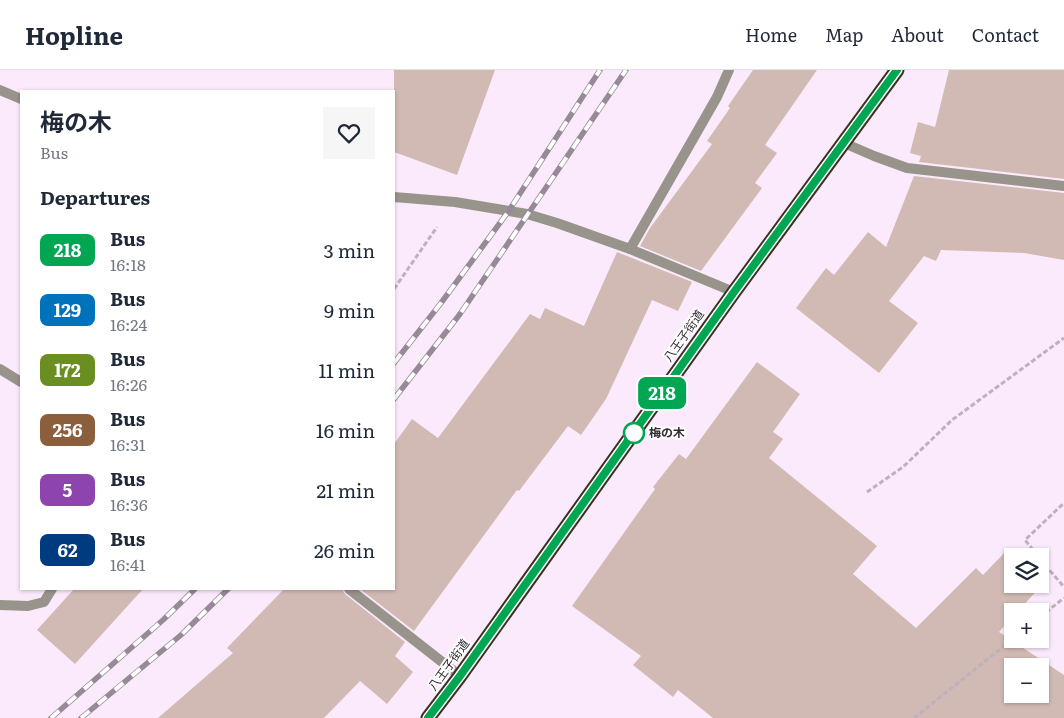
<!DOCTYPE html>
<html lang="en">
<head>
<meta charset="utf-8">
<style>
  :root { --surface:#fff; --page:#f6f6f7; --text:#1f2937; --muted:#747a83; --line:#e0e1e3 }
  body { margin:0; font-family:Literata,"Noto Sans JP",serif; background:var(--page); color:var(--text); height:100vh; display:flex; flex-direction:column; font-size:19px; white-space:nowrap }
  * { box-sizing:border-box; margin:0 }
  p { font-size:16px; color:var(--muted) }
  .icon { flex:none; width:28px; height:28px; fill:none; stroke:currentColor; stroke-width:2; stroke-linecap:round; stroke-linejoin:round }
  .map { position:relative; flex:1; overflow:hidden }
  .details { position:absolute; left:20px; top:20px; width:375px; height:500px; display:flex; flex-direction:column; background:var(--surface); border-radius:0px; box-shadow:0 1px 4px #0004 }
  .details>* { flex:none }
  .badge { padding:0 10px; border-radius:8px; font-size:18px; line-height:32px }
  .buttons { position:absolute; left:1004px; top:478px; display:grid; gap:10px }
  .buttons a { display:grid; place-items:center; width:45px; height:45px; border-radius:0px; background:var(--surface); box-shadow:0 1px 4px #0004; font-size:25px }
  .map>.badge { position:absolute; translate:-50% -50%; box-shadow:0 0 0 2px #fff }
  h2 { padding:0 20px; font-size:19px; line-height:45px }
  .round { display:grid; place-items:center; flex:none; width:52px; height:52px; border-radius:0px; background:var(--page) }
  .headline { display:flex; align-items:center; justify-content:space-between; height:85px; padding:0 20px }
  h1 { font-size:24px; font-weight:700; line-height:38px }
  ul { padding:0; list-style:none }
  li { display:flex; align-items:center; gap:15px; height:60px; padding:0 20px }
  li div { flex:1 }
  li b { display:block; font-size:19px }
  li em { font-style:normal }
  li .badge { min-width:55px; font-weight:700; text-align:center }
  header { display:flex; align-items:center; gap:30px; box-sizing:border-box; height:70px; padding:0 25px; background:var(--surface); border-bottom:1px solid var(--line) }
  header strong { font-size:24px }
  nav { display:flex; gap:28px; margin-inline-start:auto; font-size:18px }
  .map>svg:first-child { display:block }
</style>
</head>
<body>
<header>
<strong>Hopline</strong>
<nav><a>Home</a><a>Map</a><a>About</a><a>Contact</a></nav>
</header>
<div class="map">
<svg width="1064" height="648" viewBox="0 0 1064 648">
  <rect width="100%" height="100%" fill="#fbeafb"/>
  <path fill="#d2bab4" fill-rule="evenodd" d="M394 0H495L457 105 394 82Z
    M753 0H817L765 75 777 83 755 113 762 118 701 201 640 176 650 158 712 74 707 71 730 38 728 36Z
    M949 0H1064V109L919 92 921 86 910 83 918 52 935 57Z
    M914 106 1064 123V190L1024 183 941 180 936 191 924 186 889 231 918 253 879 303 796 238 826 198 834 205 868 162 886 177Z
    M617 182 692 212 678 241 652 230 606 329 581 365 568 356 519 421 517 420 414 561 360 519H394V374L412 349 438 368 530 244 540 249 545 238 584 256Z
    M757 292 800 324 773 362 783 369 769 388 877 476 853 504 916 558 976 498 983 505 1008 479 1016 486H1012V514H1040V509L1044 513 1018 541H1012V547L999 562 1064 605V648H713L678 620 673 627 633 595 641 586 572 536 655 419 653 417 679 384 686 389ZM1012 596H1040V624H1012Z
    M74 519H143L75 594 37 560Z
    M284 519H342L345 524 405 572 395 586 413 602 387 634 360 611 324 648H158L233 583 227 578Z"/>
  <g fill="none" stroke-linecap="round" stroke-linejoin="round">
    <path stroke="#beb0be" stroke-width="3" stroke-dasharray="5 2.5" stroke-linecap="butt" d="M394 219 437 157
      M867 422 903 397 952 350 1064 268
      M1038 486 1025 470 1064 433
      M1040 489 1064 517
      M1040 547 1064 528
      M914 648 1013 569"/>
    <path stroke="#98948b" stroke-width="10" d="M630 179 717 27 729 0"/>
    <path stroke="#98948b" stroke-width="10" d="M0 20 21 29
      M844 73 874 86 907 98 1064 116
      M394 127 455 132 527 144 557 153 630 179 734 222
      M0 299 21 312
      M349 519 460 606
      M0 535 28 536 44 532 52 519"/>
    <path stroke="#383120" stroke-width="15" d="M428 648 460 606 734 222 897 0"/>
    <g stroke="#958a95" stroke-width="5.5">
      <path id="rail" d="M394 293 441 233 508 142 600 0
        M394 329 460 244 626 0
        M51 648 163 550 195 519
        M81 648 181 565 228 519"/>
    </g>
    <use href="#rail" stroke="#fdfdfd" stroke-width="4" stroke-dasharray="11" stroke-linecap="butt"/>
  </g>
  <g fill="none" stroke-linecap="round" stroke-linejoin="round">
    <g stroke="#fff" stroke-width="11">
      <path id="line" d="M428 648 460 606 734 222 897 0"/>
    </g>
    <use href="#line" stroke="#00a651" stroke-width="8"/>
  </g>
  <circle fill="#fff" stroke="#00a651" stroke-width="2.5" cx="634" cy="363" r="10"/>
  <g text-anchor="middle" stroke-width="4" stroke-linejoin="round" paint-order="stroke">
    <g font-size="12" fill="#332d33" stroke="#fdfdfd">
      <text transform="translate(684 266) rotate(-55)" y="4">八王子街道</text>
      <text transform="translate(449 595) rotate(-54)" y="4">八王子街道</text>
    </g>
    <g font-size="12" font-weight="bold" fill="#332d33" stroke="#fdfdfd" text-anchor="start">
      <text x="649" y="367">梅の木</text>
    </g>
  </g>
</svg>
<div class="buttons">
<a><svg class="icon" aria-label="layers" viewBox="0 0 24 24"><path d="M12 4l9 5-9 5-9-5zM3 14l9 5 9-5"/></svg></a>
<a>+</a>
<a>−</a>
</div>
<b class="badge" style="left:662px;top:323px;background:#00a651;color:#fff">218</b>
<section class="details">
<div class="headline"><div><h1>梅の木</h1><p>Bus</p></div><a class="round"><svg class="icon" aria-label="heart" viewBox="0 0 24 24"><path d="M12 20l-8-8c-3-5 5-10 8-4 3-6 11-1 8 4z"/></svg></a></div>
<h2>Departures</h2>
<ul>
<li><span class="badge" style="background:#00a651;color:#fff">218</span><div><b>Bus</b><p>16:18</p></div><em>3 min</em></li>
<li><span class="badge" style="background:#0072bc;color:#fff">129</span><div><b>Bus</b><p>16:24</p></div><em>9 min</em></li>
<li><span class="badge" style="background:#6b8e23;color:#fff">172</span><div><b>Bus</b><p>16:26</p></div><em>11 min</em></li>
<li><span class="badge" style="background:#8b5e3c;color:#fff">256</span><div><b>Bus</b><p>16:31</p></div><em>16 min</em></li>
<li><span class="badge" style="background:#8e44ad;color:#fff">5</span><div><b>Bus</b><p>16:36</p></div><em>21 min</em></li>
<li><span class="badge" style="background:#003b80;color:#fff">62</span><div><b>Bus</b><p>16:41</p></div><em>26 min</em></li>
</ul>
</section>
</div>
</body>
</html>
